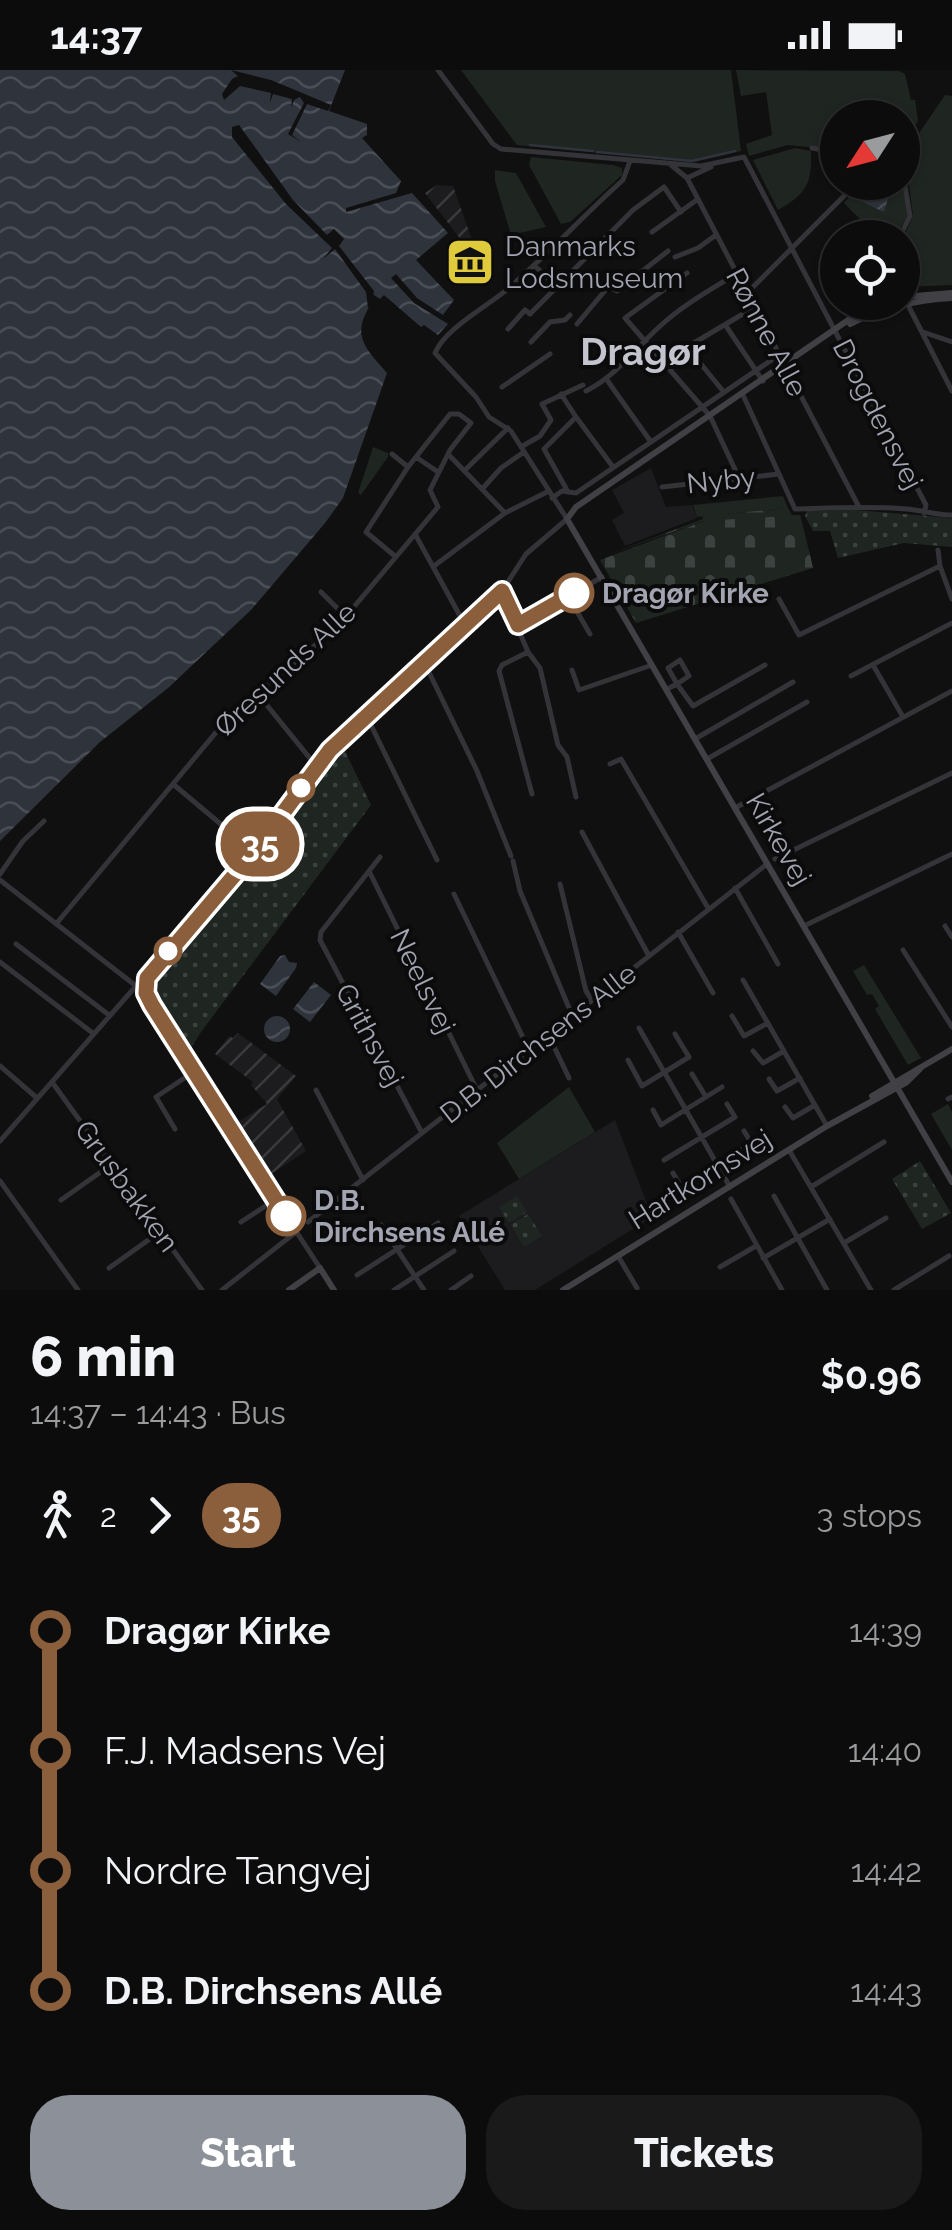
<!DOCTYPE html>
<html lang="en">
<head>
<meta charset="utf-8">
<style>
  :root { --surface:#0c0c0d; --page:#1a1a1b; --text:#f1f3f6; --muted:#9a9b9d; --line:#2c2c2e; --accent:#8c9099 }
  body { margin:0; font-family:Raleway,sans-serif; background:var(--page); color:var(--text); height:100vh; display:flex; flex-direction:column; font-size:38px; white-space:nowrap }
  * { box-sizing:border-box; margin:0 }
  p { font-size:32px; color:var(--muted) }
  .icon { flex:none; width:55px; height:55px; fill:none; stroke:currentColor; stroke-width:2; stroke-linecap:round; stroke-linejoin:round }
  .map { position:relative; height:1220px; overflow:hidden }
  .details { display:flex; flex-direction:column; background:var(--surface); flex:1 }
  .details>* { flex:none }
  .badge { padding:0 20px; border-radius:32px; font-size:35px; line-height:65px }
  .needle { width:65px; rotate:234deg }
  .controls { position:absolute; left:820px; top:30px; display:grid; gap:20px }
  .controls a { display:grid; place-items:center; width:100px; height:100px; border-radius:50%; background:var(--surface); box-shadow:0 2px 8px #0004,0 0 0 2px var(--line); font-size:50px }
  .map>.badge { position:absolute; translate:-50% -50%; box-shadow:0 0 0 5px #fff }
  .legs { display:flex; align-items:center; gap:15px; height:110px; padding:0 30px; font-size:32px }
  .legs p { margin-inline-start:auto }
  .headline { display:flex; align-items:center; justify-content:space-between; height:170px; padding:0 30px }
  h1 { font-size:55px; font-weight:800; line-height:75px }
  .action { display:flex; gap:20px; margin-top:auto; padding:20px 30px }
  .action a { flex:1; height:115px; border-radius:40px; background:var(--accent); color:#fff; font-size:40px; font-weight:800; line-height:115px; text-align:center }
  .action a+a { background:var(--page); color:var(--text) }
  ul { padding:0 30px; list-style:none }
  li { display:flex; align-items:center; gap:35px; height:120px; font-size:38px }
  li i { display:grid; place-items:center; width:15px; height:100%; margin:0 12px; background:currentColor }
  li i::after { content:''; width:25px; height:25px; margin:-12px; border:8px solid; border-radius:50%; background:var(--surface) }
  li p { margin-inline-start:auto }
  li:first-child i { background:linear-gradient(#0000 50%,currentColor 0) }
  li:last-child i { background:linear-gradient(currentColor 50%,#0000 0) }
  .status { display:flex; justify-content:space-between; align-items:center; height:70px; padding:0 50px; background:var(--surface); direction:ltr }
  .status svg { height:28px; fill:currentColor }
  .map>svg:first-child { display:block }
</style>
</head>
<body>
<div class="status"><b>14:37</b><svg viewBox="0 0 49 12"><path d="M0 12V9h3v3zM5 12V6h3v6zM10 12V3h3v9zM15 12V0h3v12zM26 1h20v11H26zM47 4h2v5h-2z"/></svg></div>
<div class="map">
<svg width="952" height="1220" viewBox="0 0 952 1220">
  <defs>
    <pattern id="industrial-furrows" width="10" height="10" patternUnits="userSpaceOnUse" patternTransform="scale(2.5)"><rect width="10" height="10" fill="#1c1c1e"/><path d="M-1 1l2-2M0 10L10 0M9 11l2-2" fill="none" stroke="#3a3a3c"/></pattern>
    <pattern id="forest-firs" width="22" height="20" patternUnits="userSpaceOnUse" patternTransform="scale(2.5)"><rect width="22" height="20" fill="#1f2521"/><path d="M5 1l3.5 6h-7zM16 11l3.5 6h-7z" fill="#3c423f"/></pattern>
    <pattern id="cemetery-stones" width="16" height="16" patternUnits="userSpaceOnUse" patternTransform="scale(2.5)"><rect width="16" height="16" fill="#1f2521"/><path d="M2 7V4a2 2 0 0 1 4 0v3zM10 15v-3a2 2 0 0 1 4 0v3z" fill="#3c423f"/></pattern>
    <pattern id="park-dots" width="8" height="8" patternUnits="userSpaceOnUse" patternTransform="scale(2.5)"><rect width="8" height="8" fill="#1f2521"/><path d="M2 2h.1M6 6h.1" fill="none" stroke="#3c423f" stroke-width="1.8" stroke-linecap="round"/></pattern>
    <pattern id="water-waves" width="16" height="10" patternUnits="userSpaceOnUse" patternTransform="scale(2.5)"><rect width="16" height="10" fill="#2f343c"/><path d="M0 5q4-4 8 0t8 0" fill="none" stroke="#4a4e56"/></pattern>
  </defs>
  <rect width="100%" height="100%" fill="#101011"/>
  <path fill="#1c1c1e" d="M651 398 666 437 692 435 697 448 625 476 612 450 624 443 612 420Z
    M615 1050 652 1147 535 1220H505L459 1146Z"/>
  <path fill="url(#industrial-furrows)" d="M437 115 453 116 472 170 465 175 425 123Z
    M238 963 296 1006 277 1029 306 1081 265 1108 231 1056 267 1034 251 1015 253 1012 215 984 229 966 233 968Z"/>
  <path fill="#1f2521" d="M461 0H731L741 81 693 92 517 75Z
    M736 0 899 1 905 4 911 30H915L918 51 903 72 902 48H838L837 80 788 75 749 86 746 74 772 65 766 22 741 26Z
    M945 25 952 26V215L905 217 902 170 913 146 905 84Z
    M795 78 811 81C812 113 807 124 778 140L753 90Z
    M531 87 613 95 622 98V105L570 152 561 154 529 95Z
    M495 100 516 103 546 157 511 165 495 111Z
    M862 113H902L908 145 895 167 892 158H869L844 133Z
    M373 377 388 383V387L361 425 358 423Z
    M783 426 788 438 697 447 693 435Z
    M864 895 921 988 908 995 875 939 879 936 872 924 867 925 853 901Z
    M569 1017 595 1062 519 1109 497 1073Z
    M948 1034 952 1042V1080L931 1044Z"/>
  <path fill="url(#forest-firs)" d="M788 438 792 445H800L813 498 723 483 703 451 605 486 703 449V446Z"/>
  <path fill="url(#cemetery-stones)" d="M800 445 813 498 636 553 600 490 704 451Z"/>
  <path fill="url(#park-dots)" d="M856 440 952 448V477L904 473 838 488 830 461H813L805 446 807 441Z
    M342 675 371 735 201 962 191 978 193 981 184 984 150 926V907L251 790Z
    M920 1091 951 1143 922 1159 892 1109Z
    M517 1126 527 1142 509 1153 499 1137Z
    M528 1144 542 1166 524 1177 511 1155Z"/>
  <path fill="url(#water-waves)" d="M0 0H345L329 41 367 54V65L362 68 401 111 396 123 346 138V142L412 123 448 163 416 190 454 230 443 245 417 228 396 204 391 208 414 233 448 254 438 265 424 255 421 257 384 225 380 229 371 223C372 234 369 236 365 245 353 270 372 285 387 303L343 428 325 453 251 540 168 618 100 672 0 771Z
    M867 113H888L890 122 884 142 858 130 856 123Z
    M285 885 289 892 297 893 296 898 276 926 260 914 280 886Z
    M314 912 331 925 310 952 293 939Z
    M264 959a13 13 0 1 1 26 0a13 13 0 1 1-26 0Z"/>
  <path fill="#101011" d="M231 0 271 10 331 35 328 41 307 34 292 65 301 72 288 64 304 33 300 27 294 30 291 38 292 29 273 24 270 33 271 23 240 16 224 30 222 24 232 9 238 6Z
    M239 55 293 130 327 165 334 159 344 169 339 176 374 221 372 234 368 238 366 222 335 179 323 189 332 178 286 134 232 67V57Z"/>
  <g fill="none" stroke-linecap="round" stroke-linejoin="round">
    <path stroke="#2f343c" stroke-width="2.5" d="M530 75 593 81
      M597 82 692 91 735 81"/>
    <path stroke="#343338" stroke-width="5" d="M438 0 493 74 501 79 701 96 744 87 926 435 924 443
      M812 78 838 83
      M671 95 687 108 859 437
      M687 108 711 97
      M652 162 698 129
      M899 168 910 146 902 98
      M675 187 698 178 716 165
      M534 195 557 217
      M687 203 625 248 710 346 739 408
      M902 215 907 233 952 321
      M747 223 858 112
      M550 252 565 250 570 245
      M577 254 608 217 617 221 668 181
      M726 256 763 311
      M508 259 525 240 530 244 633 140 664 117 681 142
      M923 262 952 272
      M531 272 550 252
      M687 277 753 238
      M687 277 723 321
      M660 285 678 274 687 277
      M607 310 651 372
      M502 317 550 284
      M586 321C617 305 633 281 658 258 681 236 710 220 736 204
      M561 324 576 347 544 379 568 422
      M743 325 795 439C832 438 869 436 906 439 921 440 936 445 952 445
      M576 347 613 397
      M521 377 540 366 551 350 542 334 583 315
      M392 384 408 397
      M448 384 505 443
      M416 387 438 402
      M465 400 508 358
      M662 417 779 404
      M483 418 501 398 524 382
      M552 428 562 421 576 423 773 289
      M415 464 465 555
      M938 480 940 496 952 529
      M434 496 505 443 547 422
      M502 521 528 582 540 598 558 675 567 687 576 727
      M321 522 346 547
      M568 526 590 564
      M779 529 799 565 940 496
      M518 555 602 507
      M528 582 502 595 499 601 532 724
      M680 590 689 606 677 614 668 598Z
      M424 592 477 701 511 786
      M873 595 903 647
      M572 600 579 620 652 595
      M851 606 952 553
      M667 619 677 614 693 636 765 595
      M257 623 317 697
      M366 645 437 790
      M695 669 793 612
      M707 689 807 632
      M610 694 621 689 708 838
      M173 714 254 782
      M735 738 952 621
      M582 762 649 886
      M380 787 321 862 320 870 422 1063
      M775 789 952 703
      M513 791 520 821 572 945
      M369 801 477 1020
      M0 804 23 771 44 751
      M0 810 136 916
      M560 814 586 921 592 930
      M735 818 778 894
      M454 824 529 980
      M56 854 228 648 337 557 438 437 430 420 450 380 471 353 459 344H450L408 397 366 462 396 487
      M804 856 952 784
      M945 856 952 867
      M678 862 713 923
      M16 874 109 945
      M903 880 952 957
      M0 892 94 964
      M743 910 827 1056
      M145 914 152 900 254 782 330 680 502 521 526 484 567 449 511 361 489 347 476 327 435 283C445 258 490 235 510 217 549 183 584 145 623 110L630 91
      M145 914 147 927 184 989 320 1198
      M732 946 744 966 768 953
      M639 958 730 1117
      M548 964 569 1008
      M753 981 763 993 784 981
      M628 990 642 1016 689 987 675 964
      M0 996 37 1028
      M692 1004 706 1027
      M769 1009 777 1021 800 1008
      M52 1012 202 1220
      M316 1020 363 1110
      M948 1029 952 1027
      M785 1037 793 1048 815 1035
      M653 1040 661 1055 722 1017
      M175 1059 156 1027 192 1003
      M0 1071 136 916 145 914
      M789 1080 871 1220
      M664 1090 735 1047 727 1034
      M673 1103 681 1117 752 1074 744 1061
      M0 1111 78 1220
      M811 1117 884 1072
      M774 1126 827 1220
      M731 1129 782 1220
      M61 1130 112 1094
      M241 1152 275 1130
      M308 1152 767 794
      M381 1155 424 1220
      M844 1173 886 1148
      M618 1186 637 1218
      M763 1188 830 1149
      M720 1197 756 1176
      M109 1198 161 1161
      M357 1205 438 1153
      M222 1220 296 1162
      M394 1220 454 1181
      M451 1220 471 1206
      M894 1220 949 1186"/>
    <path stroke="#404045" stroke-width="6" d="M902 227 952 223
      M883 232 857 244 576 437 567 449 952 1112
      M850 254C883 237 915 230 952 228
      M872 1026 952 979
      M289 1220 320 1198 334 1220
      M563 1220 827 1056 907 1012 920 999"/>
  </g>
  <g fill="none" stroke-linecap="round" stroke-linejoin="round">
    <g stroke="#fff" stroke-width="22">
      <path id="line-1" d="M286 1146 152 935 146 923 147 908 254 782 330 680 502 521 518 555 574 523"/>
    </g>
    <use href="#line-1" stroke="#8b5e3c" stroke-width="15"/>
  </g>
  <defs>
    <g id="museum-square" transform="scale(2.5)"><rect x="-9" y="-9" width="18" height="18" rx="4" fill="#deca3b" stroke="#0b0b0c"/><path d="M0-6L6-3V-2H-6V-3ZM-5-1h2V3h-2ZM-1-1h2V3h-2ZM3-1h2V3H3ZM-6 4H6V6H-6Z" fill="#111"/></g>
  </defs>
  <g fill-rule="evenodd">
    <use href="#museum-square" x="470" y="192"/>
  </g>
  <g fill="#fff" stroke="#8b5e3c" stroke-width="5">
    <circle cx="574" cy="523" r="18"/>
    <circle cx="301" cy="718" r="12"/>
    <circle cx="168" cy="881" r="12"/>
    <circle cx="286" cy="1146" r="18"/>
  </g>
  <g text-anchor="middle" stroke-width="8" stroke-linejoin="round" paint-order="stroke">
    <g font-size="28" fill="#a3a4b1" stroke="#0b0b0c" text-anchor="start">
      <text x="505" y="186">Danmarks<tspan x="505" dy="32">Lodsmuseum</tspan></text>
    </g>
    <g font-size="28" fill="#a3a4b1" stroke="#0b0b0c">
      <text transform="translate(767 262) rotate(62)" y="10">Rønne Alle</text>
      <text transform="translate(878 344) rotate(63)" y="10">Drogdensvej</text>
      <text transform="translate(721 410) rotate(-6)" y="10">Nyby</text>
      <text transform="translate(285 599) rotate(-43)" y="10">Øresunds Alle</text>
      <text transform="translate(779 769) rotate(60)" y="10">Kirkevej</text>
      <text transform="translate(423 911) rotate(64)" y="10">Neelsvej</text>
      <text transform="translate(370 965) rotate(62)" y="10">Grithsvej</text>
      <text transform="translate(538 973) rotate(-38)" y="10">D.B. Dirchsens Alle</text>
      <text transform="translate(700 1109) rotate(-32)" y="10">Hartkornsvej</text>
      <text transform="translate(127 1116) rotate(54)" y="10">Grusbakken</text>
    </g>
    <g font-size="28" font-weight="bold" fill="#a3a4b1" stroke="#0b0b0c" text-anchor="start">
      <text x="602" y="533">Dragør Kirke</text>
      <text x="314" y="1140">D.B.<tspan x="314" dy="32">Dirchsens Allé</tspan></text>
    </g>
    <g font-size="38" font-weight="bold" fill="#c3c4cd" stroke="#0b0b0c">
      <text x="643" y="295">Dragør</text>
    </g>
  </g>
</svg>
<div class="controls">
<a><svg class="needle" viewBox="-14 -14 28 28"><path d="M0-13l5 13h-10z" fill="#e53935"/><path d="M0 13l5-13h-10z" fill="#9a9b9d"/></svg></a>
<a><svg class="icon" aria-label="locate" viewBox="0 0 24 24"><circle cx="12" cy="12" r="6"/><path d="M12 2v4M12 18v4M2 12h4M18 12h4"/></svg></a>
</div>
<b class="badge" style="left:260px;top:774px;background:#8b5e3c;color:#fff">35</b>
</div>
<section class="details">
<div class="headline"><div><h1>6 min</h1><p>14:37 – 14:43 · Bus</p></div><b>$0.96</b></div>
<div class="legs"><svg class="icon" aria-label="walk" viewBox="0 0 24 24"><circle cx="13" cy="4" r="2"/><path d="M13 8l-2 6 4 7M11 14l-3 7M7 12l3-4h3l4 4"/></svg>2<svg class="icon" aria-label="forward" viewBox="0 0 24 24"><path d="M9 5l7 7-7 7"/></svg><b class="badge" style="background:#8b5e3c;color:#fff">35</b><p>3 stops</p></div>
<ul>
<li><i style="color:#8b5e3c"></i><b>Dragør Kirke</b><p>14:39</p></li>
<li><i style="color:#8b5e3c"></i><span>F.J. Madsens Vej</span><p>14:40</p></li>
<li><i style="color:#8b5e3c"></i><span>Nordre Tangvej</span><p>14:42</p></li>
<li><i style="color:#8b5e3c"></i><b>D.B. Dirchsens Allé</b><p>14:43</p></li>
</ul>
<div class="action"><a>Start</a><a>Tickets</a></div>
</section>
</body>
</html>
